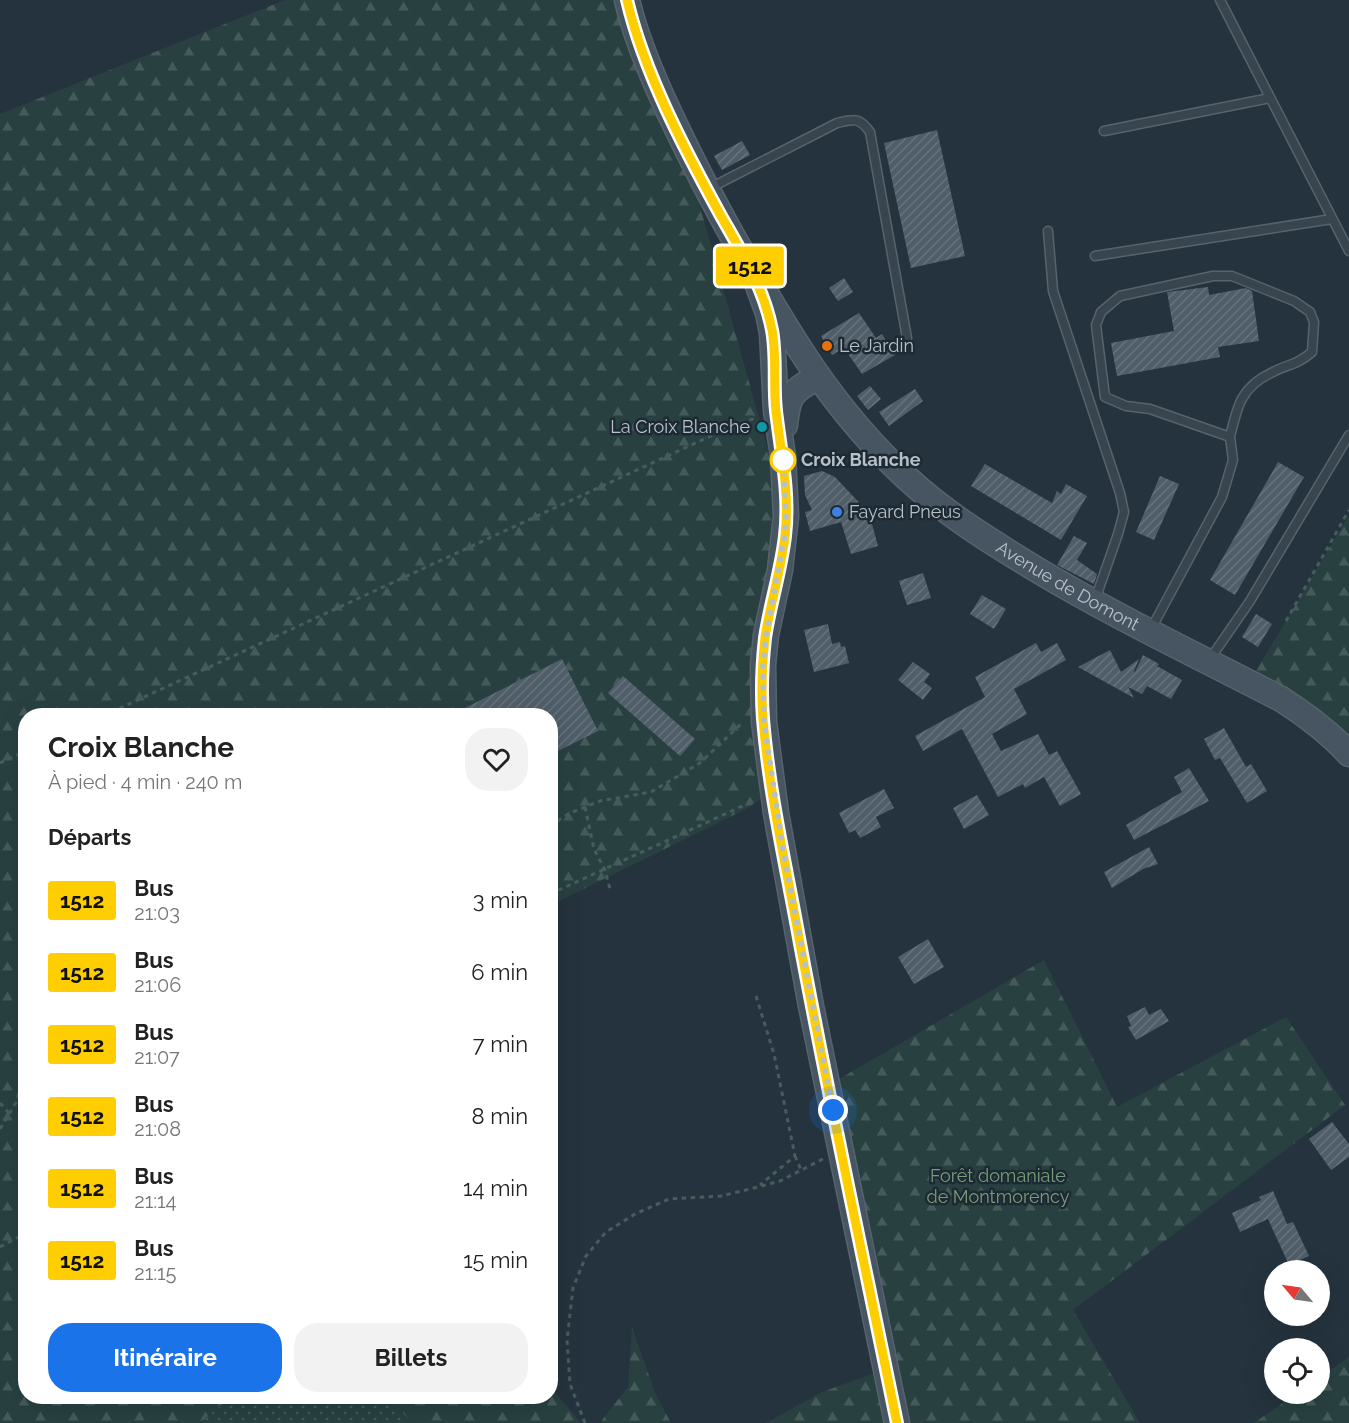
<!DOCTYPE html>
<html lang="fr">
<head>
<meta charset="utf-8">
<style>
  :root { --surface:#fff; --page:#f2f2f2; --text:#222; --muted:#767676; --accent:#1a73e8 }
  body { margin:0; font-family:Raleway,sans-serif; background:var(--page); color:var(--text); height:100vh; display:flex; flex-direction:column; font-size:22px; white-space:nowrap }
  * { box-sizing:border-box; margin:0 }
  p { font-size:20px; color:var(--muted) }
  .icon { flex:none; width:33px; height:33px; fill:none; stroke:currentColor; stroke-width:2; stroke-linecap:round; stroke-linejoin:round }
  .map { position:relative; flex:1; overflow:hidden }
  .drawer { position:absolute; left:18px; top:708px; width:540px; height:696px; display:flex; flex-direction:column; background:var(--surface); border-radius:24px; box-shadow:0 6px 24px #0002 }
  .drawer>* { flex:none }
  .badge { padding:0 12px; border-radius:4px; font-size:21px; line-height:39px }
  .needle { width:39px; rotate:299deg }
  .controls { position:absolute; left:1264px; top:1260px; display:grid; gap:12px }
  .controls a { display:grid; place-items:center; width:66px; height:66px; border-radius:50%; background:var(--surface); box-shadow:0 6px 24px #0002; font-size:30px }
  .you { position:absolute; width:30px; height:30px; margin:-15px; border:4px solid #fff; border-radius:50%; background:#1a73e8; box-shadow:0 0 0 9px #1a73e833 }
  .map>.badge { position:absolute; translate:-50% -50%; box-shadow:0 0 0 3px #fff }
  h2 { padding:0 30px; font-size:22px; line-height:54px }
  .round { display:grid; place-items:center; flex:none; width:63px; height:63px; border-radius:24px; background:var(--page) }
  .summary { display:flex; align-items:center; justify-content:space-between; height:102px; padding:0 30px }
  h1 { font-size:28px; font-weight:700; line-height:45px }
  .cta { display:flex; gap:12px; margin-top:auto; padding:12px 30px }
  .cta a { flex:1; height:69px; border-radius:24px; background:var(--accent); color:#fff; font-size:24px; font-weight:700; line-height:69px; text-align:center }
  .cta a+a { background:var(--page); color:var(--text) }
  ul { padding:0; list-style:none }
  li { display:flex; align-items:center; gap:18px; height:72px; padding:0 30px }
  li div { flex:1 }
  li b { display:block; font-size:22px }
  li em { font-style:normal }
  li .badge { min-width:66px; font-weight:700; text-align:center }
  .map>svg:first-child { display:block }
</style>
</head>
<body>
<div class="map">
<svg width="1349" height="1423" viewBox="0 0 1349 1423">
  <defs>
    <pattern id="grass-dots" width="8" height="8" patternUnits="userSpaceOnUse" patternTransform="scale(1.5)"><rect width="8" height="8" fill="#284140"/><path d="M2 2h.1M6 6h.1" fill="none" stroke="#455b5a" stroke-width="1.8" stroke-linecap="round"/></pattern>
    <pattern id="forest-firs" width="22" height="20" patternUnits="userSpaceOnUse" patternTransform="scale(1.5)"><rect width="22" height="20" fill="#284140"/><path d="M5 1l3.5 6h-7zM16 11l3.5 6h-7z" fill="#455b5a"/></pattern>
    <pattern id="building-hatch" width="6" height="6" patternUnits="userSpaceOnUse" patternTransform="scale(1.5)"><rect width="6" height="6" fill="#4f5e69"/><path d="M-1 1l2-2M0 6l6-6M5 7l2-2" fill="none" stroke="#66737d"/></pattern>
  </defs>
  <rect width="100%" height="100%" fill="#25333e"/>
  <path fill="url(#grass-dots)" d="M231 1396 390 1397 411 1423H200Z"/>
  <path fill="url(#forest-firs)" d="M285 0H628L681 138 776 479 762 698 773 791 744 810 551 905 550 716H26V1396L231 1397 200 1423H0V114Z
    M1349 515V755L1249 683Z
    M1044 960 1117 1107 1286 1017 1345 1105 1073 1310 1140 1423H766L822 1392 886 1369 834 1082Z
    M632 1328 656 1395 671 1423H602V1420L628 1387Z
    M1349 1357V1423H1254L1296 1394H1320V1377Z
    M551 1388 581 1423H411L390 1397 550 1396Z"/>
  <path fill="url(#building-hatch)" d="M937 130 965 256 911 268 884 143Z
    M742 141 750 155 722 170 714 156Z
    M844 278 853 292 838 301 829 288Z
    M1208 287 1209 295 1246 288 1252 291 1259 341 1218 347 1220 357 1117 376 1111 343 1174 331 1167 292Z
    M859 313 876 338 882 334 895 355 862 374 844 348 832 355 821 336Z
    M870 386 881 399 868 410 857 396Z
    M915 389 923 401 889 426 879 412Z
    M1278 462 1304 477 1235 595 1210 580Z
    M985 464 1052 503 1057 491 1061 494 1066 484 1087 496 1061 540 971 486Z
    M822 471 835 477 869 513 878 546 851 554 841 522 810 531 805 512 812 510 805 495 804 476Z
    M1160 476 1179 484 1154 540 1136 532Z
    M1074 536 1087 543 1077 560 1097 574 1094 584 1057 565Z
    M923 573 931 598 907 605 899 581Z
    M982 595 1006 609 994 629 970 614Z
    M1256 614 1272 624 1258 647 1242 637Z
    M828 624 832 644 840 642 841 647 845 646 849 663 814 672 804 630Z
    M1036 643 1041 652 1057 643 1066 660 1014 689 1027 714 992 734 1001 751 1038 734 1049 755 1057 751 1081 794 1060 806 1044 777 1025 788 1023 784 998 797 962 729 923 751 915 736 985 697 975 677Z
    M1110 650 1121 672 1139 659 1134 671 1135 672 1143 655 1159 664 1157 666 1182 680 1171 699 1147 686 1142 694 1128 687 1134 698 1078 667Z
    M562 659 598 731 550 755V716H449Z
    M913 662 930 674 924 682 932 688 923 700 898 680Z
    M623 676 695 739 680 756 608 693Z
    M1224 728 1246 767 1251 764 1267 791 1247 803 1220 758 1215 760 1204 739Z
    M1189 768 1209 801 1134 840 1126 825 1182 792 1174 777Z
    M884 789 894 808 876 817 881 827 860 838 855 830 849 833 839 813Z
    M977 795 989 815 964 829 953 808Z
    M1149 847 1158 864 1143 869 1112 888 1104 872Z
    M928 939 944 967 914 984 898 957Z
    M1145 1007 1149 1015 1161 1009 1169 1021 1136 1040 1128 1027 1131 1026 1127 1016Z
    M1332 1122 1349 1144V1157L1331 1170 1309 1139Z
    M1273 1191 1287 1224 1293 1222 1309 1256 1289 1265 1268 1219 1240 1232 1232 1213 1261 1200 1259 1197Z"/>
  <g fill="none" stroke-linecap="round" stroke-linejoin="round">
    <g stroke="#57636c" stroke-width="11">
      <path id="service" d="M1220 0 1349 251
        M1104 131 1270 98
        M710 188 837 123C854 119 859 117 870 132L907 338
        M1048 231 1053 291 1120 493 1124 512 1118 534 1095 600
        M1095 256 1332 219
        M1150 631 1222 497 1233 460 1230 437 1150 409 1126 406 1105 397 1096 325 1101 312 1120 296 1213 276H1232L1294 301 1310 312 1314 322 1312 352C1297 365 1288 364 1271 373 1241 387 1237 407 1230 437
        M1210 659 1250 601 1349 435"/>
    </g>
    <g stroke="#57636c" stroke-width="27">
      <g id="secondary">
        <path id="s1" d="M627 0C636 39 652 76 669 112 689 154 710 196 733 237 784 326 830 408 908 479 946 514 990 541 1034 568 1114 616 1198 656 1281 699 1306 715 1329 732 1349 754"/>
        <path d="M753 272 768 313 772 333 776 411 783 456 786 516 780 570 766 635 763 665 764 722 776 813 811 1006 897 1423"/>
        <path d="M785 425C788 395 792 391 818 377"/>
      </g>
    </g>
    <path stroke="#475d5d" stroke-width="3" stroke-dasharray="4.5 4.5" stroke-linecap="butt" d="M1286 621 1349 510
      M103 716 739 423 757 418
      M20 754 26 763
      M0 763 26 751
      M585 807 594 849 605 870 610 889
      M550 826 568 814 600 801 651 792 700 763 742 723
      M550 894 747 804
      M756 996 774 1054 795 1156 760 1185
      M0 1103 9 1113
      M0 1129 17 1101 26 1056
      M795 1156 801 1170
      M0 1247 26 1233
      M585 1423 570 1384 567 1340 573 1288 586 1256 606 1232 635 1214 669 1199 721 1196 758 1187 780 1181 823 1159"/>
    <use href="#service" stroke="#39454e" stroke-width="8"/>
    <use href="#secondary" stroke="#475461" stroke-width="24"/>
  </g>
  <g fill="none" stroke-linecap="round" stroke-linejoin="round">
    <g stroke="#fff" stroke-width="14">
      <path id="line" d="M627 0C644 73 685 150 721 216 742 253 764 288 772 330 777 357 773 384 776 411 781 453 790 494 785 536 781 571 770 604 765 638 762 665 761 692 763 719 769 792 786 866 799 938 829 1100 864 1261 897 1423"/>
    </g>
    <use href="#line" stroke="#ffce00" stroke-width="9"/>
    <path stroke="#b6c0c9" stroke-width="6" stroke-dasharray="0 10.8" d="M783 460V456L786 516 785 534 766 635 763 665 764 722 783 850 833 1110"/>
  </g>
  <circle fill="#e8710a" stroke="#1e2a33" stroke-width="2" cx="827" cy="346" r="6"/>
  <circle fill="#0f9aa8" stroke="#1e2a33" stroke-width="2" cx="762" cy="427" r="6"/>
  <circle fill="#fff" stroke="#ffce00" stroke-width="3" cx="783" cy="460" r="12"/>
  <circle fill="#3f7fe0" stroke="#1e2a33" stroke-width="2" cx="837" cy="512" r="6"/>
  <g text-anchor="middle" stroke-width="5" stroke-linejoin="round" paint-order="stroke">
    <g font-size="18" fill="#b6c0c9" stroke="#1e2a33" text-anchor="start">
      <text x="839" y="352">Le Jardin</text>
      <text x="750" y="433" text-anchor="end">La Croix Blanche</text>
      <text x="849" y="518">Fayard Pneus</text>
    </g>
    <g font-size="18" font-weight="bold" fill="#b6c0c9" stroke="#1e2a33" text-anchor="start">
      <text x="801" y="466">Croix Blanche</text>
    </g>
    <g font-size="18" fill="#b6c0c9" stroke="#1e2a33">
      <text dy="6" stroke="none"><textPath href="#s1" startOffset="753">Avenue de Domont</textPath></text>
    </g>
    <g font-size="18" fill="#749e79" stroke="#1e2a33">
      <text x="998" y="1182">Forêt domaniale<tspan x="998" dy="21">de Montmorency</tspan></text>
    </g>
  </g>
</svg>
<div class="controls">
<a><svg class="needle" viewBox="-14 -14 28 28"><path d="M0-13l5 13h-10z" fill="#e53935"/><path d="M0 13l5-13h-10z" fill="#767676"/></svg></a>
<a><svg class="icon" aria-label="locate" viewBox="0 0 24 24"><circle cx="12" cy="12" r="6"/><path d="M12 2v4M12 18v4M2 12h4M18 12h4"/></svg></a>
</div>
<div class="you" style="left:833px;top:1110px"></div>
<b class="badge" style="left:750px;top:266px;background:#ffce00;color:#111">1512</b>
<section class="drawer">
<div class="summary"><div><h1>Croix Blanche</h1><p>À pied · 4 min · 240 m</p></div><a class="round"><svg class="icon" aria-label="heart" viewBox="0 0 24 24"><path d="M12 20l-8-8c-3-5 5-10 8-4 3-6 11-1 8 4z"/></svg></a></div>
<h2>Départs</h2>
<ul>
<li><span class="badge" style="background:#ffce00;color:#111">1512</span><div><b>Bus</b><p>21:03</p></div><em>3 min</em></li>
<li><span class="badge" style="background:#ffce00;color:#111">1512</span><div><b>Bus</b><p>21:06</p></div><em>6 min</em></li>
<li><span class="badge" style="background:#ffce00;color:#111">1512</span><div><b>Bus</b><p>21:07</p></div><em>7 min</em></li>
<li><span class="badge" style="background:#ffce00;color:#111">1512</span><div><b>Bus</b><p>21:08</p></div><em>8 min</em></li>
<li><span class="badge" style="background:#ffce00;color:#111">1512</span><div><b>Bus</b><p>21:14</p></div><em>14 min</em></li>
<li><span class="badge" style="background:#ffce00;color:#111">1512</span><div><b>Bus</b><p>21:15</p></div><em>15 min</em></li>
</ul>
<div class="cta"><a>Itinéraire</a><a>Billets</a></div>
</section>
</div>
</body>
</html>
